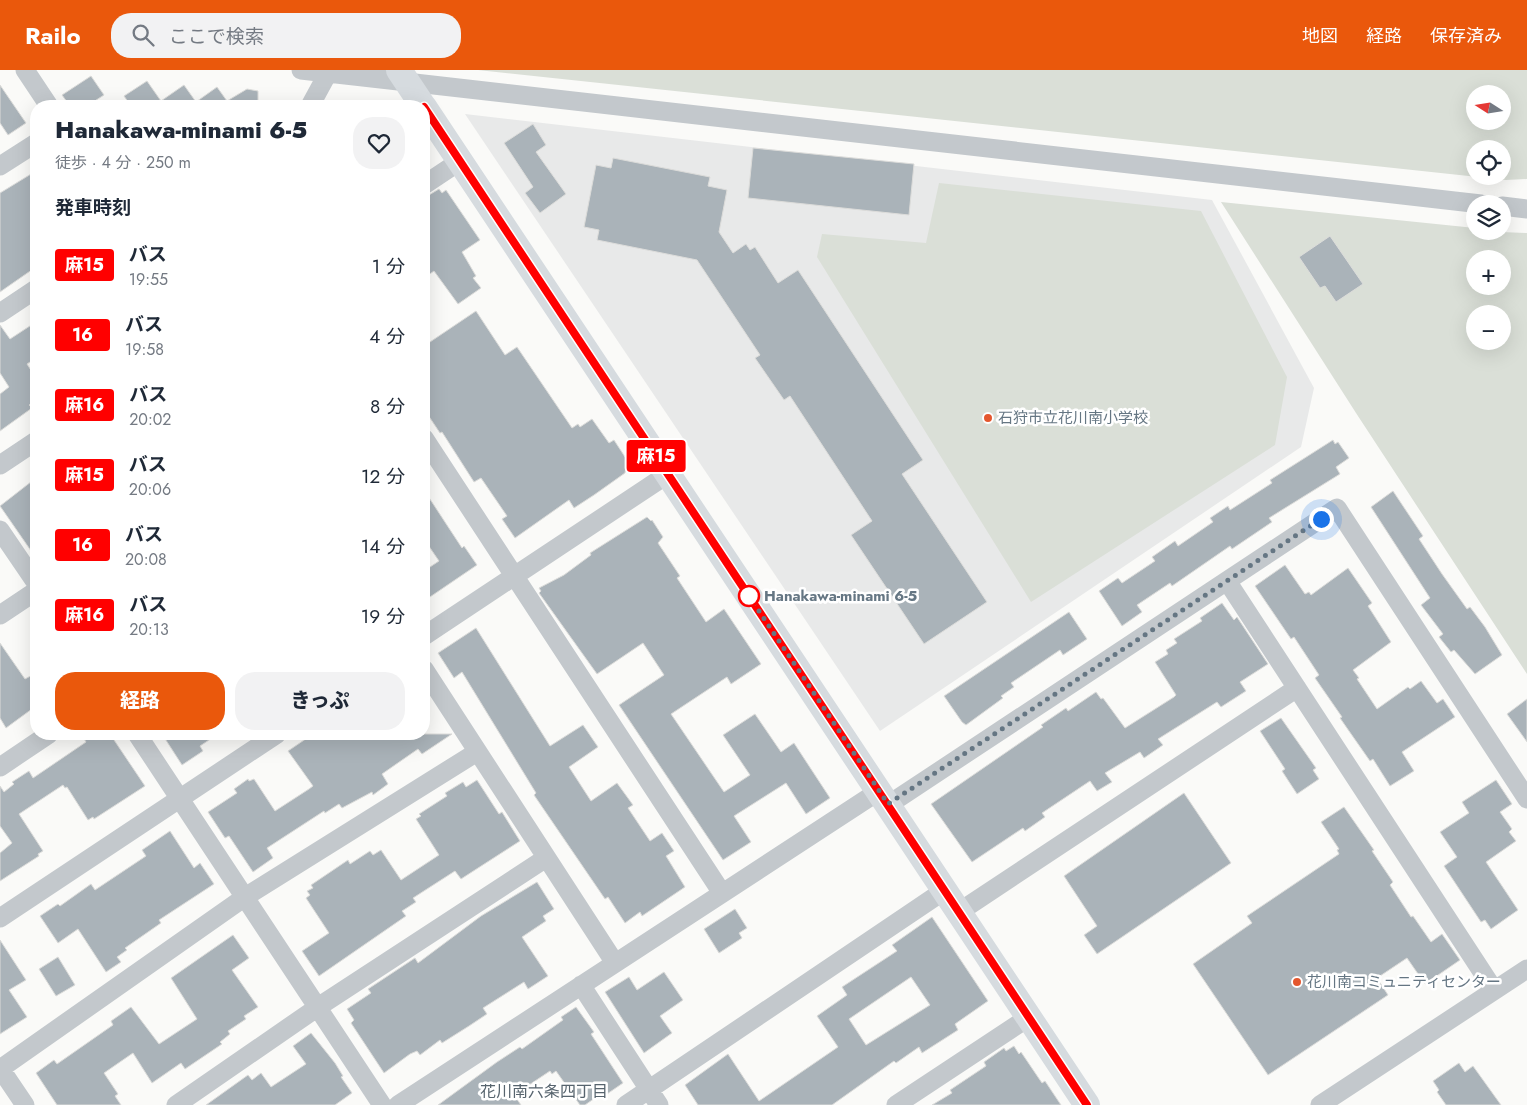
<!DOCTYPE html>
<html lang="ja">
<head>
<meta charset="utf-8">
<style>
  :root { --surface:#fff; --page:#f2f2f3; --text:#1f2937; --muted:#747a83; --accent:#ea580c }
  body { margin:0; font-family:Jost,"Noto Sans JP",sans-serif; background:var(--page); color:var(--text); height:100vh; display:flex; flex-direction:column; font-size:19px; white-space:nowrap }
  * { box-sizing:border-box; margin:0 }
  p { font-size:16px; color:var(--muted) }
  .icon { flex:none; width:28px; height:28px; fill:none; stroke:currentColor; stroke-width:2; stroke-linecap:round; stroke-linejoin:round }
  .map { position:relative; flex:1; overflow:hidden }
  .side { position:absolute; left:30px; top:30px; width:400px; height:640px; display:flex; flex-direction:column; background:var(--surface); border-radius:20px; box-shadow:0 5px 20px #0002 }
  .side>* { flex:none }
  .badge { padding:0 10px; border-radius:4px; font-size:18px; line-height:32px }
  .needle { width:32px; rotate:282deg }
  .tools { position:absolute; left:1466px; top:15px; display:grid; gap:10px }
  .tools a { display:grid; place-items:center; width:45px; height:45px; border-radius:50%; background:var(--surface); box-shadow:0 5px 20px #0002; font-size:25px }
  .you { position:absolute; width:25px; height:25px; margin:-12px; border:4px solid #fff; border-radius:50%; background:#1a73e8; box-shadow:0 0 0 8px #1a73e833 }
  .map>.badge { position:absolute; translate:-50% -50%; box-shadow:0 0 0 2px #fff }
  h2 { padding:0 25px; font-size:19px; line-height:45px }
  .round { display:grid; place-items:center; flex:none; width:52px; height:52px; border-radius:20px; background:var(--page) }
  .headline { display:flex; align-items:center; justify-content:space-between; height:85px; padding:0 25px }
  h1 { font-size:24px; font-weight:800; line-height:38px }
  .primary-button { display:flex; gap:10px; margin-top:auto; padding:10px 25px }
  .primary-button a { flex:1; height:58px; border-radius:20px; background:var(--accent); color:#fff; font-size:20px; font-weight:800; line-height:58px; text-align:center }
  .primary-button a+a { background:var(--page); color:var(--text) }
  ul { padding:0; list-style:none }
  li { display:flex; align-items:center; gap:15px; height:70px; padding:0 25px }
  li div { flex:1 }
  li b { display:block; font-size:19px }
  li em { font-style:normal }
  li .badge { min-width:55px; font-weight:700; text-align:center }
  header { display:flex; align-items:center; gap:30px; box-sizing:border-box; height:70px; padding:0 25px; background:var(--accent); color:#fff }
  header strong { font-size:24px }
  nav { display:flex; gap:28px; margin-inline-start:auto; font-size:18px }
  .search { width:350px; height:45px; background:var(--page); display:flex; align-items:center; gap:12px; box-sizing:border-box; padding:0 18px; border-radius:20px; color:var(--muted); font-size:19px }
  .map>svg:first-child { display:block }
</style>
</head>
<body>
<header>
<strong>Railo</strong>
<div class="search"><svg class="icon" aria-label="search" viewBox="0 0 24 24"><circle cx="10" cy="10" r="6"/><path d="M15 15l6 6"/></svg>ここで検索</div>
<nav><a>地図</a><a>経路</a><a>保存済み</a></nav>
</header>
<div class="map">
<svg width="1527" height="1035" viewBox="0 0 1527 1035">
  <rect width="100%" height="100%" fill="#fafaf8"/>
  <path fill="#e8e9e9" d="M465 44 1212 130 1314 318 1301 377 880 661Z"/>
  <path fill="#dadfd7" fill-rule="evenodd" d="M478 0H1527V109L1506 110ZM1475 24H1502V51H1475ZM1475 79H1502V106H1475Z
    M939 113 1201 141 1287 307 1275 375 1031 532 817 187 822 164 926 173Z
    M1221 132 1475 158V161L1527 163V604L1356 343ZM1475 189H1502V216H1475ZM1475 244H1502V271H1475Z"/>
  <path fill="#aab3b9" stroke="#dcdcda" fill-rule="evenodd" d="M91 6 104 25 87 36H70L62 25Z
    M147 11 161 31 184 15 196 32 217 17 227 31 247 19 258 21V36H131L124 26Z
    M0 15 26 53 8 65 0 53Z
    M533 54 546 75 536 82 566 124 540 143 525 123 533 117 504 73Z
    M753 78 914 94 909 145 748 128Z
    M613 88 710 107 708 116 727 120 719 162 733 183 746 174 750 180 755 177 778 213 798 200 923 390 902 404 987 532 924 574 851 465 872 451 790 326 784 330 755 288 760 285 697 190 597 170 599 160 584 157 596 95 611 98Z
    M36 101V197L0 222V123Z
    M439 119 442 123 446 120 480 170 462 182 476 206 473 208 481 218 458 234 434 201 424 208V128Z
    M1330 166 1363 214 1336 232 1325 216 1320 218 1299 187Z
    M476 241 505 285 517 277 572 358 578 354 580 357 592 349 609 373 614 370 627 390 625 403 594 425 574 438 569 430 515 468 502 449 507 446 481 408 474 412 442 362 440 363 424 339V276Z
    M36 252V288L27 294 36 308V330L29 335 32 338 0 361V324L9 317 0 303V255L10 269Z
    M1333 370 1335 374 1338 372 1349 388 1336 397 1340 404 1269 448 1272 452 1232 479 1230 476 1172 516 1170 513 1137 535 1142 542 1122 556 1099 521 1118 508 1122 513 1155 491 1152 487 1175 471 1178 476 1213 452 1210 448 1228 436 1230 440 1272 413 1270 410Z
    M36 408V488L0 436Z
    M424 420 462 478 464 476 477 495 424 531V501L439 491 424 469Z
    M1393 421 1423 466 1419 469 1442 504 1467 539 1470 537 1485 557 1502 585 1475 604 1454 580 1451 582 1439 567 1443 564 1421 535 1430 528 1371 437Z
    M647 447 651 451 652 450 663 467 658 473 680 506 677 508 706 552 724 539 761 594 731 614 727 607 671 644 724 722 750 705 723 665 755 644 781 682 794 673 830 728 806 744 786 713 734 746 751 772 723 790 619 635 664 605 643 573 597 604 539 523 541 521 539 518 564 505 591 485 590 483Z
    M1285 495 1305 524 1309 522 1311 525 1348 498 1372 533 1368 536 1391 572 1353 600 1359 608 1357 609 1377 639 1408 617 1410 619 1421 611 1437 633 1443 629 1455 647 1402 682 1414 701 1390 716 1373 689 1370 691 1349 661 1340 648 1342 647 1315 608 1319 605 1294 567 1291 569 1255 516Z
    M1222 533 1234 550 1237 547 1268 594 1240 612 1246 621 1221 637 1217 632 1158 669 1163 675 1144 688 1140 682 1105 703 1112 712 1097 721 1090 711 1042 743 1045 747 1025 761 1023 758 972 792 931 734 1043 657 1041 655 1066 638 1068 641 1096 622 1101 629 1103 628 1125 658 1174 627 1176 625 1155 592 1168 584 1166 580 1177 573 1174 569 1202 551 1200 548Z
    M1069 542 1087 569 1063 585 1060 580 1011 613 1014 617 1001 626 1003 628 966 655 962 652 944 626Z
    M476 558 550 676 583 655 598 677 569 697 591 731 617 713 633 735 628 738 650 771 662 763 674 781 666 786 685 817 642 846 640 842 625 853 608 827 605 829 534 725 536 723 462 602 454 608 438 583Z
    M0 573 25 609 36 603V636L6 658 0 648Z
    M1527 629V672L1507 644Z
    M1281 648 1316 698 1313 700 1319 709 1297 724 1282 701 1285 699 1260 661Z
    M81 664H110L145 716 94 749 93 747 88 750 67 717 65 718 63 715 19 744 43 781 38 784 39 786 0 811V783L12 773 0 756V716L4 722 14 714 12 712 29 701 33 708 86 672Z
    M162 664H218L200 676 203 681 182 695Z
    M313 664H452L422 684 418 679 382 704 388 714 373 725 372 722 342 738 339 734 325 743 324 741 267 778 273 788 253 802 229 766 225 768 208 742 237 723 234 719 248 709 249 711 254 709 275 741 309 719 313 716 288 681Z
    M477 710 499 744 502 742 520 771 461 809 455 801 413 828 416 832 402 841 406 846 319 906 302 881 329 863 306 828 310 825 307 821 313 818 311 815 348 790 350 794 370 781 373 785 381 780 401 810 439 785 416 749 421 746 419 744 447 726 445 723 463 712 466 717Z
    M1496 710 1512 734 1500 742 1512 759 1509 762 1516 771 1486 792 1518 840 1491 859 1485 850 1481 852 1444 796 1457 787 1440 762 1469 743 1462 732Z
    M1184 723 1231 793 1097 884 1084 865 1097 856 1064 806Z
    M1344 737 1374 780 1372 781 1393 812 1390 815 1411 847 1413 846 1431 872 1442 864 1460 890 1425 914 1407 888 1377 908 1388 925 1268 1005 1193 894 1252 853 1247 846 1339 784 1337 780 1339 779 1321 752Z
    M170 761 194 798 200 793 214 814 159 850 161 853 125 878 127 880 117 887 121 892 106 902 78 859 58 873 40 846 58 834 60 836 91 814 95 820 146 786 142 780Z
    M537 812 554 839 543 846 546 851 522 867 548 906 528 919 524 912 483 938 487 944 469 956 442 973 440 970 420 985 417 981 410 984 384 1003 351 953 354 950 347 939 371 923 368 919 415 888 418 893 481 846Z
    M735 839 747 858 739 863 742 868 719 883 704 859Z
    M932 847 988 931 955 954 958 960 922 983 919 977 896 993 894 991 832 1035H698L685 1015 728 984 759 1031 838 977 817 946 847 925 842 917 897 881 892 875ZM911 907 930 935 866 975 849 949Z
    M233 865 249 888 232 900 258 937 244 946 246 949 228 961 230 964 220 972 222 974 185 999 181 993 152 1013 133 983 104 1003 118 1024 115 1026 121 1035H57L36 1003 54 990 57 994 113 955 111 951 131 937 159 974 197 949 171 908Z
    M0 870 26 910 9 920 27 947 0 964Z
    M58 887 75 915 56 926 39 899Z
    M664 902 683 930 660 946 672 963 644 983 605 922 629 907 637 920Z
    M576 937 594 962 591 964 623 1013 607 1024 605 1021 585 1035H580L556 1001 552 1004 550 1001 514 1025 521 1035H438L497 992 520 977 522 979 563 950 561 947Z
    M311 963 335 993 343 1006 341 1007 352 1023 335 1035H206L248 1005 252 1010 261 1003 271 1017 306 994 293 976Z
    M1014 976 1019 984 1021 982 1042 1013 1045 1011 1061 1035H932L952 1023 950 1020 986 996 984 992 1004 978 1006 981Z
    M1459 993 1465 1002 1473 996 1501 1035H1446L1437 1022 1439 1020 1433 1011Z"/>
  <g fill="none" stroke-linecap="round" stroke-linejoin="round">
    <path stroke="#c3c8cc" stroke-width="19" d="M25 0 49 36
      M301 0 1481 134
      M310 36 328 3
      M0 96 36 73
      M424 115 460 91
      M1502 136 1527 139
      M0 243 36 219
      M424 368 722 823
      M0 395 36 371
      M0 460 36 513
      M1227 511 1494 920
      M0 545 36 521
      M424 566 668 404
      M424 599 615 893
      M137 664 382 1035
      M0 697 49 664
      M888 735 1337 438 1527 729
      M959 842 1297 618
      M0 848 277 664
      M581 915 659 1035
      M0 998 25 1035
      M0 999 245 827 477 682
      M176 1035 318 937 546 788
      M398 1035 879 721
      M626 1035 945 820
      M896 1035 1029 947
      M1320 1035 1527 899"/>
    <path stroke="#d6dbdf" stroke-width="26" d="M399 0 423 36
      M424 37 1087 1035"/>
  </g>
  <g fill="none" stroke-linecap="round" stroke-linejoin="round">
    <g stroke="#fff" stroke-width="11">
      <path id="line" d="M424 37 1087 1035"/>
    </g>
    <use href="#line" stroke="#f00" stroke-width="8"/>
    <path stroke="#657683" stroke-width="5" stroke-dasharray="0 9" d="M749 526 888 734 1321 449"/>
  </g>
  <g fill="#e4572e" stroke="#fff" stroke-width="2">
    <circle cx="988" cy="348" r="5"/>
    <circle cx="1297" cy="912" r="5"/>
  </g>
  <circle fill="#fff" stroke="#f00" stroke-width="2.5" cx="749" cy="526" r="10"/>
  <g text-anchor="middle" stroke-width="5" stroke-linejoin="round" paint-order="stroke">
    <g font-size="15" fill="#657683" stroke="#fff" text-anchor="start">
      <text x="998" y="353">石狩市立花川南小学校</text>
      <text x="1307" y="917">花川南コミュニティセンター</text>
    </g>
    <g font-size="15" font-weight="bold" fill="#657683" stroke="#fff" text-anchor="start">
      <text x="764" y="531">Hanakawa-minami 6-5</text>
    </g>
    <g font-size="16" fill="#57646e" stroke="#fff">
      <text x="544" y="1027">花川南六条四丁目</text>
    </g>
  </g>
</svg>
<div class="tools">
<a><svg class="needle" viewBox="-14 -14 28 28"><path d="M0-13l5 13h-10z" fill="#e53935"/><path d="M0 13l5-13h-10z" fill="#747a83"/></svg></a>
<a><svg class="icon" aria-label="locate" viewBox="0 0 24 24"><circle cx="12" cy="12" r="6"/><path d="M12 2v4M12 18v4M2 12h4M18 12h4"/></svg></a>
<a><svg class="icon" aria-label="layers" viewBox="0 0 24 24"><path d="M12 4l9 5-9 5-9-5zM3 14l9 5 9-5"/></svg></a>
<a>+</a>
<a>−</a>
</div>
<div class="you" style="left:1321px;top:449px"></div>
<b class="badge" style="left:656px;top:386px;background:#f00;color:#fff">麻15</b>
<section class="side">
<div class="headline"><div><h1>Hanakawa-minami 6-5</h1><p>徒歩 · 4 分 · 250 m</p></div><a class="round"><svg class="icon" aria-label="heart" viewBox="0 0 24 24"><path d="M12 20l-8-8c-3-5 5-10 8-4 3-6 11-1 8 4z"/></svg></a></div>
<h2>発車時刻</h2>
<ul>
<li><span class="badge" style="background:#f00;color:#fff">麻15</span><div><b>バス</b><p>19:55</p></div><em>1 分</em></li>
<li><span class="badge" style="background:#f00;color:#fff">16</span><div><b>バス</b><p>19:58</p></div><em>4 分</em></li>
<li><span class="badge" style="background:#f00;color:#fff">麻16</span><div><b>バス</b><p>20:02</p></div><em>8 分</em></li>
<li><span class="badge" style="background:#f00;color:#fff">麻15</span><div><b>バス</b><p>20:06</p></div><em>12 分</em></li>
<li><span class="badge" style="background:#f00;color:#fff">16</span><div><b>バス</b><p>20:08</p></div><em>14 分</em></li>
<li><span class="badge" style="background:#f00;color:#fff">麻16</span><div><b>バス</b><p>20:13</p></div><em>19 分</em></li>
</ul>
<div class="primary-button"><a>経路</a><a>きっぷ</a></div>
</section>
</div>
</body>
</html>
